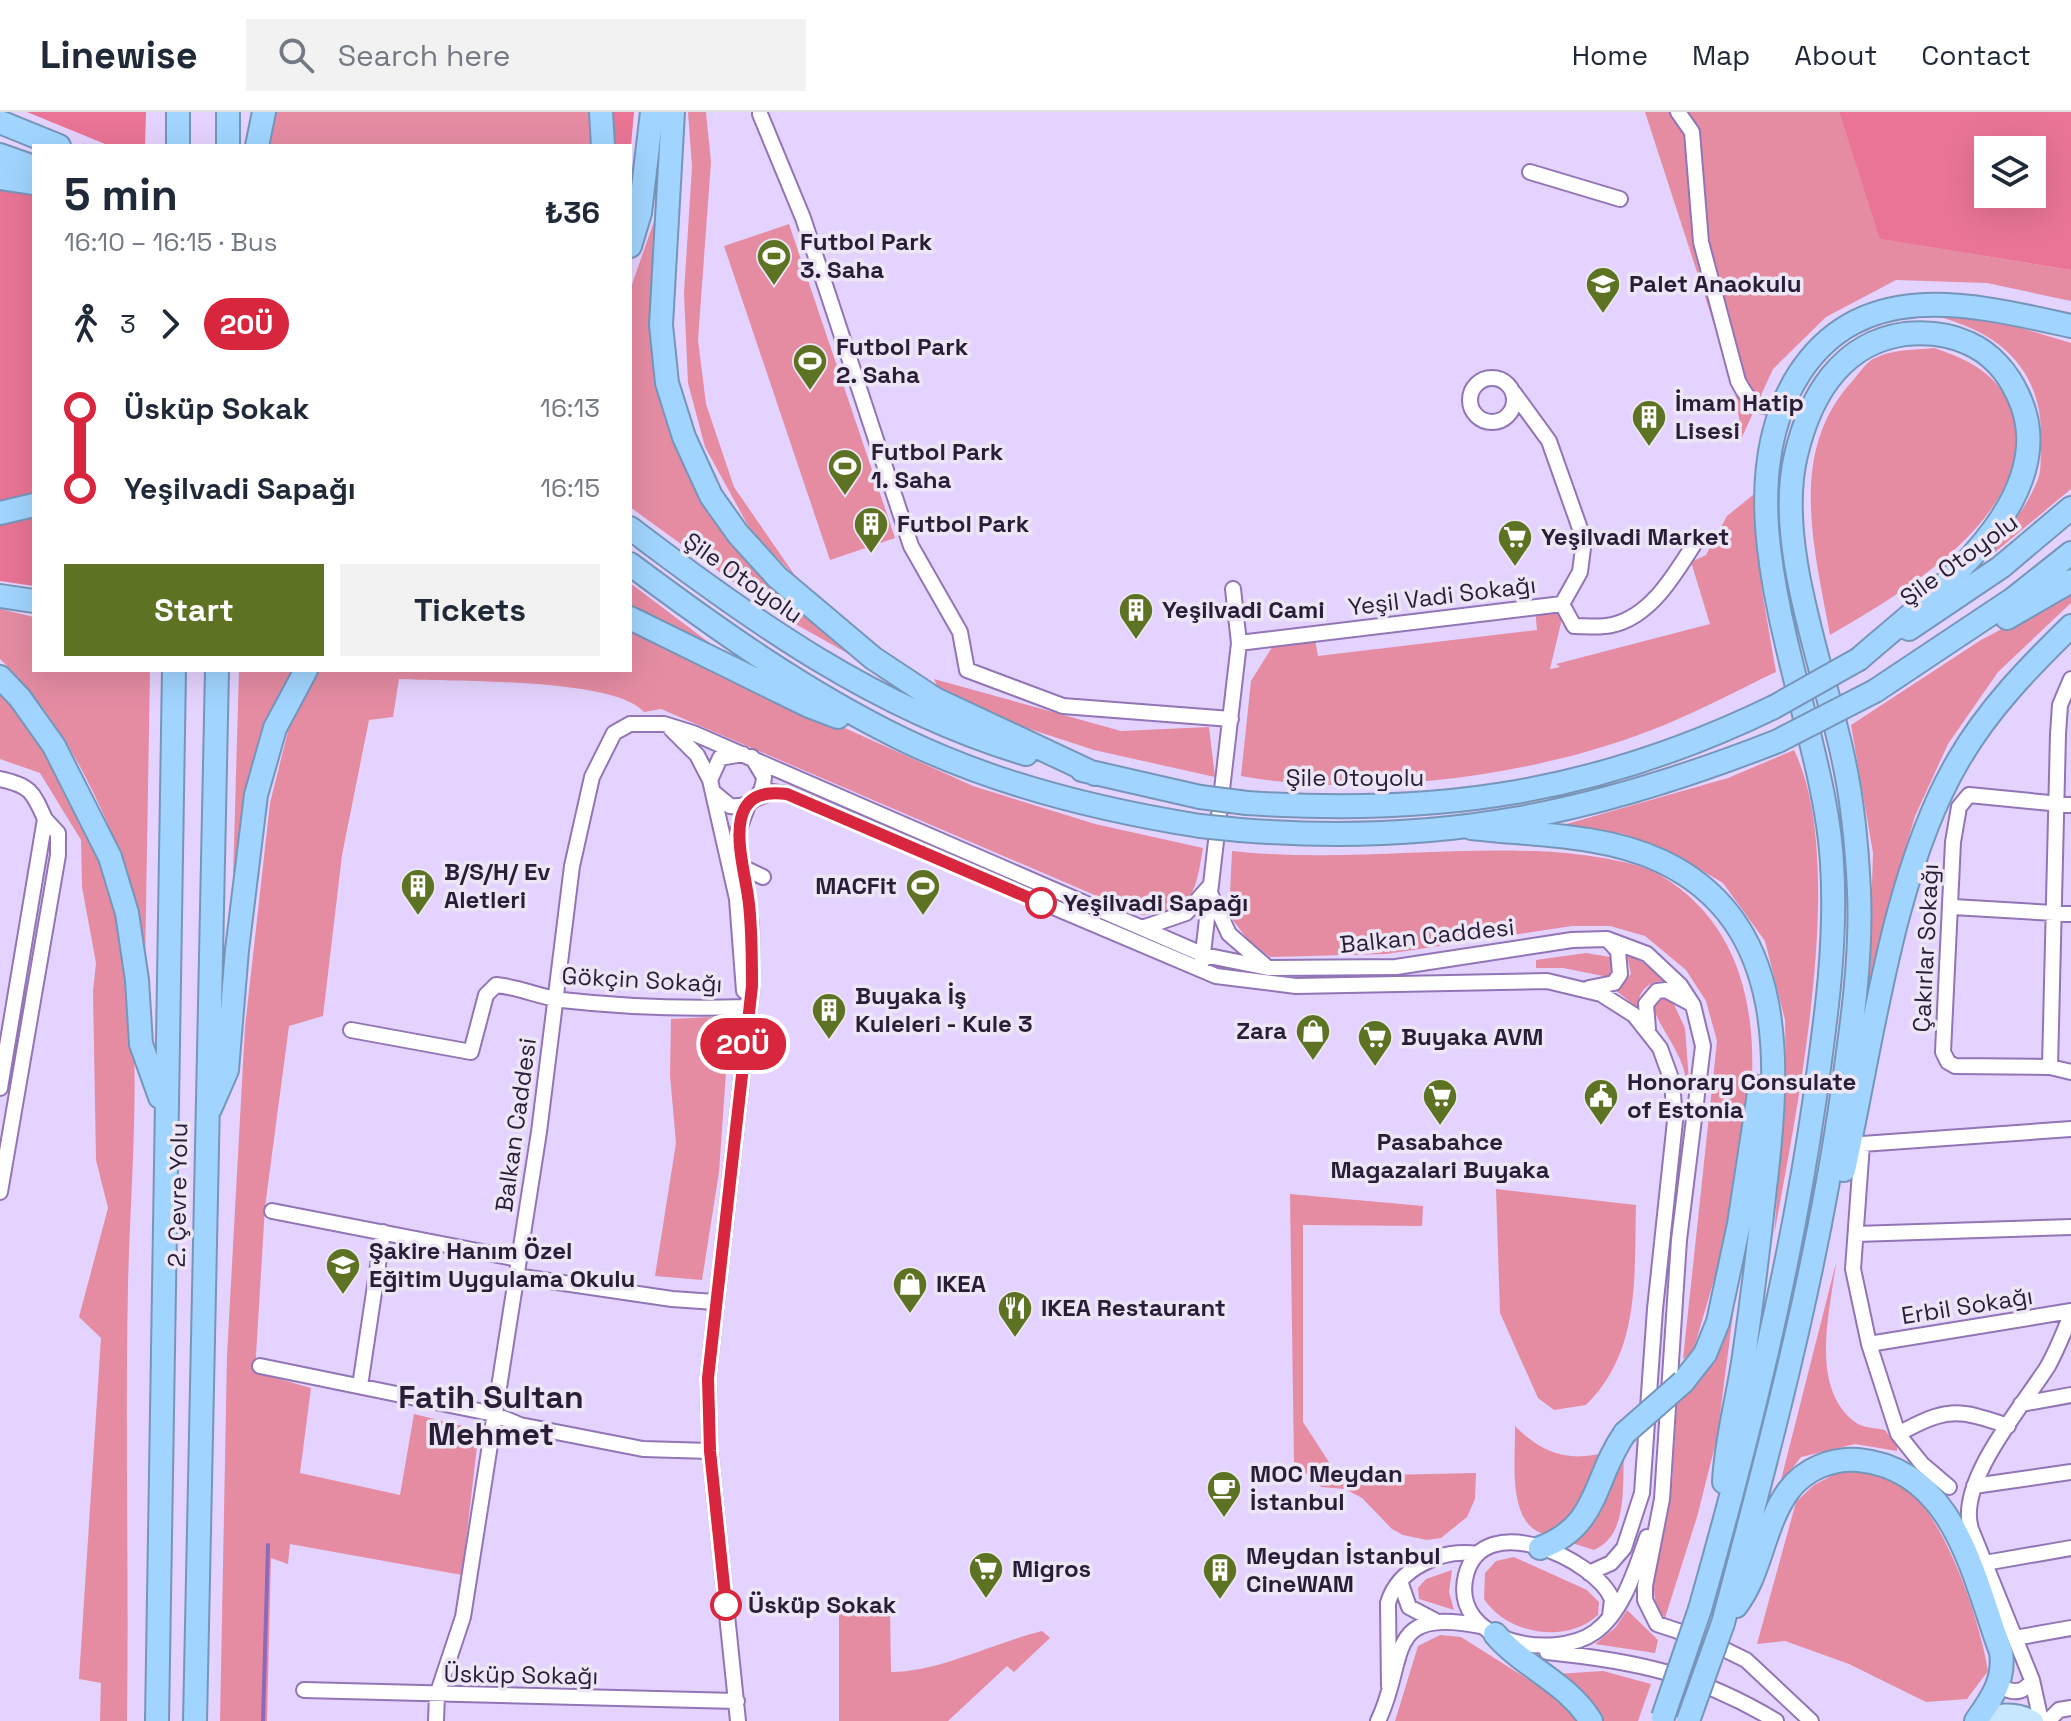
<!DOCTYPE html>
<html lang="en">
<head>
<meta charset="utf-8">
<style>
  :root { --surface:#fff; --page:#f2f2f3; --text:#1f2937; --muted:#747a83; --line:#e0e1e3; --accent:#5d7323 }
  body { margin:0; font-family:"Space Grotesk",sans-serif; background:var(--page); color:var(--text); height:100vh; display:flex; flex-direction:column; font-size:30px; white-space:nowrap }
  * { box-sizing:border-box; margin:0 }
  p { font-size:26px; color:var(--muted) }
  .icon { flex:none; width:44px; height:44px; fill:none; stroke:currentColor; stroke-width:2; stroke-linecap:round; stroke-linejoin:round }
  .map { position:relative; flex:1; overflow:hidden }
  .panel { position:absolute; left:32px; top:32px; width:600px; height:528px; display:flex; flex-direction:column; background:var(--surface); border-radius:0px; box-shadow:0 8px 32px #0002 }
  .panel>* { flex:none }
  .badge { padding:0 16px; border-radius:26px; font-size:28px; line-height:52px }
  .tools { position:absolute; left:1974px; top:24px; display:grid; gap:16px }
  .tools a { display:grid; place-items:center; width:72px; height:72px; border-radius:0px; background:var(--surface); box-shadow:0 8px 32px #0002; font-size:40px }
  .map>.badge { position:absolute; translate:-50% -50%; box-shadow:0 0 0 4px #fff }
  .legs { display:flex; align-items:center; gap:12px; height:88px; padding:0 32px; font-size:26px }
  .legs p { margin-inline-start:auto }
  .head { display:flex; align-items:center; justify-content:space-between; height:136px; padding:0 32px }
  h1 { font-size:44px; font-weight:700; line-height:60px }
  .action { display:flex; gap:16px; margin-top:auto; padding:16px 32px }
  .action a { flex:1; height:92px; border-radius:0px; background:var(--accent); color:#fff; font-size:32px; font-weight:700; line-height:92px; text-align:center }
  .action a+a { background:var(--page); color:var(--text) }
  ul { padding:0 32px; list-style:none }
  li { display:flex; align-items:center; gap:28px; height:80px; font-size:30px }
  li i { display:grid; place-items:center; width:12px; height:100%; margin:0 10px; background:currentColor }
  li i::after { content:''; width:20px; height:20px; margin:-10px; border:6px solid; border-radius:50%; background:var(--surface) }
  li p { margin-inline-start:auto }
  li:first-child i { background:linear-gradient(#0000 50%,currentColor 0) }
  li:last-child i { background:linear-gradient(currentColor 50%,#0000 0) }
  header { display:flex; align-items:center; gap:48px; box-sizing:border-box; height:112px; padding:0 40px; background:var(--surface); border-bottom:2px solid var(--line) }
  header strong { font-size:38px }
  nav { display:flex; gap:44px; margin-inline-start:auto; font-size:28px }
  .search { width:560px; height:72px; background:var(--page); display:flex; align-items:center; gap:20px; box-sizing:border-box; padding:0 28px; border-radius:0px; color:var(--muted); font-size:30px }
  .map>svg:first-child { display:block }
</style>
</head>
<body>
<header>
<strong>Linewise</strong>
<div class="search"><svg class="icon" aria-label="search" viewBox="0 0 24 24"><circle cx="10" cy="10" r="6"/><path d="M15 15l6 6"/></svg>Search here</div>
<nav><a>Home</a><a>Map</a><a>About</a><a>Contact</a></nav>
</header>
<div class="map">
<svg width="2071" height="1609" viewBox="0 0 2071 1609">
  <rect width="100%" height="100%" fill="#e4d3fe"/>
  <path fill="#e58ca3" d="M276 0H591L592 34H269Z
    M688 0H706L711 50 698 228 706 292 734 375 796 465 751 419 705 335 688 271 684 181 692 55Z
    M1645 0H1839L1881 127 2071 158V189L1987 171 1896 168 1826 205 1773 257 1742 325 1734 274Z
    M657 101 650 226 656 277 671 326 700 384 879 559 776 501 630 395V178Z
    M789 112 895 426 830 448 724 134Z
    M1935 204 1984 205 2071 231V377L1970 461C1996 431 2023 405 2038 367 2042 357 2040 343 2041 331 2044 259 2001 220 1935 204Z
    M1934 236C1974 249 2009 268 2015 315 2026 410 1900 482 1830 523 1815 440 1788 344 1848 274 1856 266 1864 252 1873 247 1892 237 1913 238 1934 236Z
    M1753 383 1762 479 1776 560C1734 580 1692 603 1649 619 1533 664 1364 687 1241 664L1251 569 1274 532 1314 522 1318 544 1537 518 1535 496 1562 492 1561 511 1550 557 1560 555 1556 552 1710 512 1691 450 1706 443 1727 404Z
    M630 471 711 532 710 535 630 500Z
    M2071 480V491L1998 560 1948 632 1915 704 1895 772 1868 896 1873 741 1851 613 1981 528Z
    M0 497 34 505V558H150L145 856C132 830 137 795 128 767 104 691 58 601 0 547Z
    M630 513 754 575 973 674 1095 712 1203 736C1195 783 1193 800 1141 803L661 597 644 600C613 565 449 570 399 567L393 605 369 608 342 743 323 904 289 914 265 1095 255 1260 311 1276 300 1361 400 1383 414 1302 479 1318 462 1463 290 1432 288 1452 271 1446 267 1609H220L227 1244 245 915 270 691 289 615 318 558H630Z
    M239 558H293C251 619 243 696 233 767Z
    M934 567 1121 619 1209 615 1215 665 1094 638 999 607 938 576Z
    M0 576C51 646 101 719 120 805 145 925 131 1052 128 1173 125 1318 129 1464 127 1609H100L101 1571 79 1567 101 1226 79 1205 108 1096 96 1048 93 879 96 851 82 775 81 728 40 661 0 647Z
    M1794 638C1849 752 1796 1000 1774 1124L1786 961 1785 908 1765 829 1723 771 1671 740 1620 721 1556 715 1728 666Z
    M1232 739C1332 750 1430 736 1530 739 1560 739 1635 747 1660 763 1819 858 1733 1099 1693 1240L1683 1247 1717 929 1706 889 1686 858 1645 824 1610 814H1572L1386 842 1270 845 1248 828 1229 803Z
    M1586 841 1610 845 1613 855 1608 865 1563 856H1536V848Z
    M1627 843 1644 851 1665 869C1648 869 1639 879 1637 895L1615 878 1631 862Z
    M1661 886 1672 888 1685 916 1689 969H1686C1684 940 1653 909 1654 893Z
    M730 904 719 1060 702 1168 655 1164 676 1031 670 963 671 907Z
    M1496 1077 1636 1093C1634 1165 1641 1239 1586 1293L1554 1298 1538 1286 1500 1201Z
    M1290 1082 1423 1094 1422 1114 1303 1113V1310L1338 1364 1476 1361 1475 1387 1467 1405 1441 1426 1427 1428 1403 1423 1392 1417 1362 1386 1345 1377 1321 1375 1294 1350Z
    M1836 1151C1830 1200 1809 1275 1855 1310 1862 1316 1877 1316 1885 1318L1897 1334V1339L1855 1332 1801 1345 1780 1372Z
    M1734 1194 1717 1326 1697 1405 1665 1506 1656 1495 1652 1463 1672 1369 1677 1288 1710 1245Z
    M1515 1314C1541 1341 1570 1351 1606 1340L1581 1396 1549 1423C1505 1417 1516 1347 1515 1314Z
    M1624 1339C1622 1372 1629 1423 1594 1438L1572 1431 1589 1408Z
    M1839 1360C1861 1360 1884 1362 1904 1375 1945 1403 1981 1512 1988 1559L1967 1587 1926 1590 1849 1552 1785 1529 1757 1532 1796 1390 1814 1373Z
    M1514 1445 1587 1478 1599 1490 1598 1503C1567 1532 1508 1523 1484 1487L1485 1461 1496 1449Z
    M1452 1458 1449 1480 1454 1498 1419 1487 1418 1476 1426 1467Z
    M839 1497H890L891 1560C938 1560 993 1531 1042 1519L1050 1526 1014 1560 1007 1554 948 1609H839Z
    M1627 1498 1658 1528 1655 1541 1595 1532 1615 1516Z
    M1440 1523 1461 1525 1567 1592 1578 1609H1395L1418 1534Z
    M1603 1559 1651 1572 1638 1609H1596L1557 1562Z"/>
  <path fill="#e97496" fill-rule="evenodd" d="M27 0H146L145 34H110Z
    M610 0H634L630 45V34H612Z
    M1839 0H2071V158L1880 127ZM2032 38V82H1988V38Z
    M0 75 34 78V381L0 392Z
    M34 402V474L0 469V408Z"/>
  <g fill="none" stroke-linecap="round" stroke-linejoin="round">
    <path stroke="#8d6ab9" stroke-width="4" d="M263 1609 268 1433"/>
    <g stroke="#9175b6" stroke-width="18">
      <path id="minor" d="M1678 0 1692 20 1701 130 1738 269C1749 291 1756 295 1781 296
        M760 2 803 106 911 434 960 520 967 558 1063 594 1231 607
        M1530 60 1620 87
        M1470 288a22 22 0 1 1 44 0a22 22 0 1 1-44 0Z
        M1514 281 1549 329 1584 428 1580 460 1562 492
        M1562 492 1574 514C1586 514 1600 516 1612 513 1653 504 1677 458 1698 426
        M1239 531 1562 492
        M671 617 697 643 710 668
        M743 642 720 646 710 668 737 787 744 879
        M0 667C30 673 33 680 45 707L0 976
        M713 680 730 694C750 696 763 685 764 665L752 645
        M755 687 772 680 787 682 1216 864 1296 874 1547 869 1601 882 1634 903 1660 936 1672 969 1675 1009 1655 1197 1642 1381 1624 1436 1611 1451 1589 1461
        M2071 693 1969 683 1959 695 1953 730 1943 940 1948 950 1955 954 2050 955 2071 960
        M742 755 763 765
        M1211 783 1229 822 1268 856
        M1953 795 2071 802
        M1142 816 1186 801 1209 775
        M1202 850 1239 531 1233 477
        M1589 876 1614 871 1620 862 1618 839 1608 828
        M1648 917 1646 892 1657 879 1666 878 1690 891
        M351 918 471 940 486 883 496 873C519 875 539 885 562 888 623 895 685 897 747 895
        M2050 955 2058 622 2060 593 2071 567
        M0 1080 58 743V721L45 707
        M272 1099 518 1147
        M1856 1122 2071 1115
        M516 1164 672 1187 715 1190
        M1869 1232 2071 1199
        M260 1254 494 1302 520 1313 643 1337 710 1339
        M360 1274 383 1120
        M2021 1292 2071 1283
        M1898 1322C1946 1296 1956 1296 2008 1314
        M1974 1374 2071 1360
        M1949 1375 1922 1352 1898 1322 1869 1232 1853 1157 1862 1032 2071 1017
        M1985 1451 2071 1436
        M1400 1469 1409 1495 1434 1508
        M1610 1504 1612 1487C1596 1448 1483 1395 1466 1463 1449 1530 1553 1550 1595 1520 1623 1500 1636 1456 1647 1425
        M2015 1526 2071 1516
        M1547 1540C1636 1549 1698 1562 1776 1609
        M2000 1570 2004 1576C2015 1582 2025 1580 2032 1568
        M1389 1574 1388 1491C1398 1456 1443 1436 1477 1442
        M304 1578 737 1589
        M436 1609 437 1583 463 1505 539 1020 572 754 592 665 614 621 630 612H664L693 621 1204 843 1268 856 1396 855 1572 828 1607 827 1647 842 1680 873 1693 893 1703 934 1679 1128 1662 1387 1645 1474V1488L1657 1512 1705 1528 1746 1548 1811 1609
        M738 1609 710 1339 708 1266 752 874 751 812 737 722 748 693
        M1378 1609C1408 1548 1382 1494 1480 1514
        M2041 1609 2032 1568 1971 1417C1956 1370 2023 1294 2048 1254 2057 1238 2064 1220 2071 1203
        M2048 1609 2059 1598 2071 1596"/>
    </g>
    <g stroke="#7795b9" stroke-width="22">
      <path id="major" d="M1975 1609C1995 1601 2015 1597 2034 1609"/>
    </g>
    <g stroke="#7795b9" stroke-width="26">
      <path id="highway" d="M601 0 603 34
        M673 0 661 213 667 271 684 325 711 384 738 422 777 465 873 546 935 587 1095 662
        M0 10 59 34
        M178 34V0
        M228 34V0
        M257 34 264 0
        M0 43 34 55
        M0 66 34 71
        M630 134 640 101 652 0
        M0 401 34 393
        M630 416C752 509 878 598 1026 642
        M630 452C717 517 804 579 902 627 994 672 1099 698 1200 714
        M0 484 34 489
        M630 506 809 594 838 605
        M2007 506 2071 469
        M1909 517 2001 455 2071 396
        M0 565 20 586 54 634 110 745 127 801 137 868 141 932 160 985
        M1875 579 2013 487 2071 441
        M1082 658 1200 685
        M1247 691C1441 704 1599 680 1774 595
        M1471 716C1533 723 1603 722 1661 749 1791 810 1779 957 1765 1076 1759 1132 1752 1188 1744 1244 1738 1286 1726 1327 1724 1370
        M1240 718C1442 734 1592 702 1778 629
        M210 997 227 958 237 838 256 683 275 616 306 558
        M1844 1058C1872 931 1893 760 1958 649 1988 597 2029 555 2071 514
        M1683 1270 1705 1242 1718 1210 1739 1112 1760 975
        M1540 1436C1600 1414 1593 1366 1625 1321
        M1736 1494C1762 1460 1763 1413 1789 1378 1805 1357 1832 1346 1858 1348 1955 1357 1973 1465 2001 1540 2005 1568 1992 1586 1976 1609
        M1700 1497C1748 1328 1790 1159 1815 985 1826 907 1837 830 1832 751 1824 602 1712 398 1799 262 1863 163 1976 193 2071 214
        M1723 1511C1769 1339 1815 1167 1841 990 1851 920 1862 849 1859 779 1857 736 1853 692 1844 650 1826 560 1774 434 1796 343 1810 284 1841 231 1905 222 1925 220 1949 222 1968 231 1991 241 2008 261 2018 283 2068 387 1926 488 1859 547
        M1495 1522C1524 1556 1567 1570 1591 1609
        M157 1609 174 558
        M195 1609 217 558"/>
    </g>
    <use href="#minor" stroke="#fff" stroke-width="14"/>
    <use href="#major" stroke="#c7e6ff" stroke-width="18"/>
    <use href="#highway" stroke="#a1d5ff" stroke-width="22"/>
    <g stroke="#7795b9" stroke-width="26" stroke-linecap="butt">
      <path id="highway-bridge" d="M1774 595 1859 547
        M1778 629 1875 579
        M1200 685 1247 691
        M1200 714 1240 718
        M1625 1321 1683 1270
        M1663 1605 1700 1497
        M1688 1609 1723 1511"/>
    </g>
    <use href="#highway-bridge" stroke="#a1d5ff" stroke-width="22"/>
  </g>
  <g fill="none" stroke-linecap="round" stroke-linejoin="round">
    <g stroke="#fff" stroke-width="18">
      <path id="line-1" d="M726 1493 710 1339 708 1266 752 874C752 847 752 820 749 792 745 753 715 672 787 682L1041 791"/>
    </g>
    <use href="#line-1" stroke="#d7263d" stroke-width="12"/>
  </g>
  <defs>
    <g id="stadium-pin" transform="scale(1.8)"><path d="M0 17L-7.5 6A9.5 9.5 0 1 1 7.5 6Z" fill="#5d7323" stroke="#ece6f5"/><path d="M0-5a6.5 5 0 1 0 0 10a6.5 5 0 1 0 0-10ZM-3.5-1.8h7v3.6h-7Z" fill="#fff"/></g>
    <g id="school-pin" transform="scale(1.8)"><path d="M0 17L-7.5 6A9.5 9.5 0 1 1 7.5 6Z" fill="#5d7323" stroke="#ece6f5"/><path d="M0-5L7-2L0 1L-7-2ZM-4 1L0 2.5L4 1V4Q0 6-4 4Z" fill="#fff"/></g>
    <g id="building-pin" transform="scale(1.8)"><path d="M0 17L-7.5 6A9.5 9.5 0 1 1 7.5 6Z" fill="#5d7323" stroke="#ece6f5"/><path d="M-4-6H4V6H1V3H-1V6H-4ZM-2.5-4.3h1.7v1.8h-1.7ZM.8-4.3h1.7v1.8H.8ZM-2.5-1h1.7V.8h-1.7ZM.8-1h1.7V.8H.8Z" fill="#fff"/></g>
    <g id="supermarket-pin" transform="scale(1.8)"><path d="M0 17L-7.5 6A9.5 9.5 0 1 1 7.5 6Z" fill="#5d7323" stroke="#ece6f5"/><path d="M-6-5.5h2.5l.6 2H6L4.5 2H-2.5L-4.4-4H-6ZM-1.5 3.2a1.3 1.3 0 1 0 .1 0ZM3 3.2a1.3 1.3 0 1 0 .1 0Z" fill="#fff"/></g>
    <g id="shop-pin" transform="scale(1.8)"><path d="M0 17L-7.5 6A9.5 9.5 0 1 1 7.5 6Z" fill="#5d7323" stroke="#ece6f5"/><path d="M-5-2.5h2.3a2.7 3.5 0 0 1 5.4 0H5L5.5 6h-11ZM-1.5-2.5h3a1.5 2.3 0 0 0-3 0Z" fill="#fff"/></g>
    <g id="civic-pin" transform="scale(1.8)"><path d="M0 17L-7.5 6A9.5 9.5 0 1 1 7.5 6Z" fill="#5d7323" stroke="#ece6f5"/><path d="M-.6-6.5H3V-4.5H.6V-3L4-1V1h2V6H-6V1h2V-1L-.6-3ZM-1.2 2.5V6h2.4V2.5Z" fill="#fff"/></g>
    <g id="restaurant-pin" transform="scale(1.8)"><path d="M0 17L-7.5 6A9.5 9.5 0 1 1 7.5 6Z" fill="#5d7323" stroke="#ece6f5"/><path d="M-5-6h1v4h1v-4h1v4h1v-4h1v5L-1.5 .5V6h-2V.5L-5-1ZM5-6V6H3V1.5H1.5Q1.5-4 5-6Z" fill="#fff"/></g>
    <g id="cafe-pin" transform="scale(1.8)"><path d="M0 17L-7.5 6A9.5 9.5 0 1 1 7.5 6Z" fill="#5d7323" stroke="#ece6f5"/><path d="M-5.5-4.5H6V0H3Q3 3.5 0 3.5H-2.5Q-5.5 3.5-5.5 0ZM3-3.2v2h1.7v-2ZM-6 4.5H4V6H-6Z" fill="#fff"/></g>
  </defs>
  <g fill-rule="evenodd">
    <use href="#stadium-pin" x="774" y="144"/>
    <use href="#school-pin" x="1603" y="172"/>
    <use href="#stadium-pin" x="810" y="249"/>
    <use href="#building-pin" x="1649" y="305"/>
    <use href="#stadium-pin" x="845" y="354"/>
    <use href="#building-pin" x="871" y="412"/>
    <use href="#supermarket-pin" x="1515" y="425"/>
    <use href="#building-pin" x="1136" y="498"/>
    <use href="#building-pin" x="418" y="774"/>
    <use href="#stadium-pin" x="923" y="774"/>
    <use href="#building-pin" x="829" y="898"/>
    <use href="#shop-pin" x="1313" y="919"/>
    <use href="#supermarket-pin" x="1375" y="925"/>
    <use href="#supermarket-pin" x="1440" y="984"/>
    <use href="#civic-pin" x="1601" y="984"/>
    <use href="#school-pin" x="343" y="1153"/>
    <use href="#shop-pin" x="910" y="1172"/>
    <use href="#restaurant-pin" x="1015" y="1196"/>
    <use href="#cafe-pin" x="1224" y="1376"/>
    <use href="#supermarket-pin" x="986" y="1457"/>
    <use href="#building-pin" x="1220" y="1458"/>
  </g>
  <g fill="#fff" stroke="#d7263d" stroke-width="4">
    <circle cx="1041" cy="791" r="14"/>
    <circle cx="726" cy="1493" r="14"/>
  </g>
  <g text-anchor="middle" stroke-width="7" stroke-linejoin="round" paint-order="stroke">
    <g font-size="24" font-weight="bold" fill="#291d38" stroke="#ece6f5" text-anchor="start">
      <text x="800" y="138">Futbol Park<tspan x="800" dy="28">3. Saha</tspan></text>
      <text x="1629" y="180">Palet Anaokulu</text>
      <text x="836" y="243">Futbol Park<tspan x="836" dy="28">2. Saha</tspan></text>
      <text x="1675" y="299">İmam Hatip<tspan x="1675" dy="28">Lisesi</tspan></text>
      <text x="871" y="348">Futbol Park<tspan x="871" dy="28">1. Saha</tspan></text>
      <text x="897" y="420">Futbol Park</text>
      <text x="1541" y="433">Yeşilvadi Market</text>
      <text x="1162" y="506">Yeşilvadi Cami</text>
      <text x="444" y="768">B/S/H/ Ev<tspan x="444" dy="28">Aletleri</tspan></text>
      <text x="897" y="782" text-anchor="end">MACFit</text>
      <text x="855" y="892">Buyaka İş<tspan x="855" dy="28">Kuleleri - Kule 3</tspan></text>
      <text x="1287" y="927" text-anchor="end">Zara</text>
      <text x="1401" y="933">Buyaka AVM</text>
      <text x="1627" y="978">Honorary Consulate<tspan x="1627" dy="28">of Estonia</tspan></text>
      <text x="1440" y="1038" text-anchor="middle">Pasabahce<tspan x="1440" dy="28">Magazalari Buyaka</tspan></text>
      <text x="369" y="1147">Şakire Hanım Özel<tspan x="369" dy="28">Eğitim Uygulama Okulu</tspan></text>
      <text x="936" y="1180">IKEA</text>
      <text x="1041" y="1204">IKEA Restaurant</text>
      <text x="1250" y="1370">MOC Meydan<tspan x="1250" dy="28">İstanbul</tspan></text>
      <text x="1246" y="1452">Meydan İstanbul<tspan x="1246" dy="28">CineWAM</tspan></text>
      <text x="1012" y="1465">Migros</text>
    </g>
    <g font-size="24" fill="#291d38" stroke="#ece6f5">
      <text transform="translate(1959 448) rotate(-36)" y="8">Şile Otoyolu</text>
      <text transform="translate(743 466) rotate(35)" y="8">Şile Otoyolu</text>
      <text transform="translate(1442 484) rotate(-7)" y="8">Yeşil Vadi Sokağı</text>
      <text x="1355" y="674">Şile Otoyolu</text>
      <text transform="translate(1427 824) rotate(-6)" y="8">Balkan Caddesi</text>
      <text transform="translate(1926 836) rotate(-87)" y="8">Çakırlar Sokağı</text>
      <text transform="translate(642 868) rotate(3)" y="8">Gökçin Sokağı</text>
      <text transform="translate(516 1013) rotate(-82)" y="8">Balkan Caddesi</text>
      <text transform="translate(178 1083) rotate(-89)" y="8">2. Çevre Yolu</text>
      <text transform="translate(1967 1194) rotate(-9)" y="8">Erbil Sokağı</text>
      <text transform="translate(521 1563) rotate(1)" y="8">Üsküp Sokağı</text>
    </g>
    <g font-size="24" font-weight="bold" fill="#291d38" stroke="#ece6f5" text-anchor="start">
      <text x="1063" y="799">Yeşilvadi Sapağı</text>
      <text x="748" y="1501">Üsküp Sokak</text>
    </g>
    <g font-size="32" font-weight="bold" fill="#291d38" stroke="#ece6f5">
      <text x="491" y="1296">Fatih Sultan<tspan x="491" dy="37">Mehmet</tspan></text>
    </g>
  </g>
</svg>
<div class="tools">
<a><svg class="icon" aria-label="layers" viewBox="0 0 24 24"><path d="M12 4l9 5-9 5-9-5zM3 14l9 5 9-5"/></svg></a>
</div>
<b class="badge" style="left:743px;top:932px;background:#d7263d;color:#fff">20Ü</b>
<section class="panel">
<div class="head"><div><h1>5 min</h1><p>16:10 – 16:15 · Bus</p></div><b>₺36</b></div>
<div class="legs"><svg class="icon" aria-label="walk" viewBox="0 0 24 24"><circle cx="13" cy="4" r="2"/><path d="M13 8l-2 6 4 7M11 14l-3 7M7 12l3-4h3l4 4"/></svg>3<svg class="icon" aria-label="forward" viewBox="0 0 24 24"><path d="M9 5l7 7-7 7"/></svg><b class="badge" style="background:#d7263d;color:#fff">20Ü</b></div>
<ul>
<li><i style="color:#d7263d"></i><b>Üsküp Sokak</b><p>16:13</p></li>
<li><i style="color:#d7263d"></i><b>Yeşilvadi Sapağı</b><p>16:15</p></li>
</ul>
<div class="action"><a>Start</a><a>Tickets</a></div>
</section>
</div>
</body>
</html>
